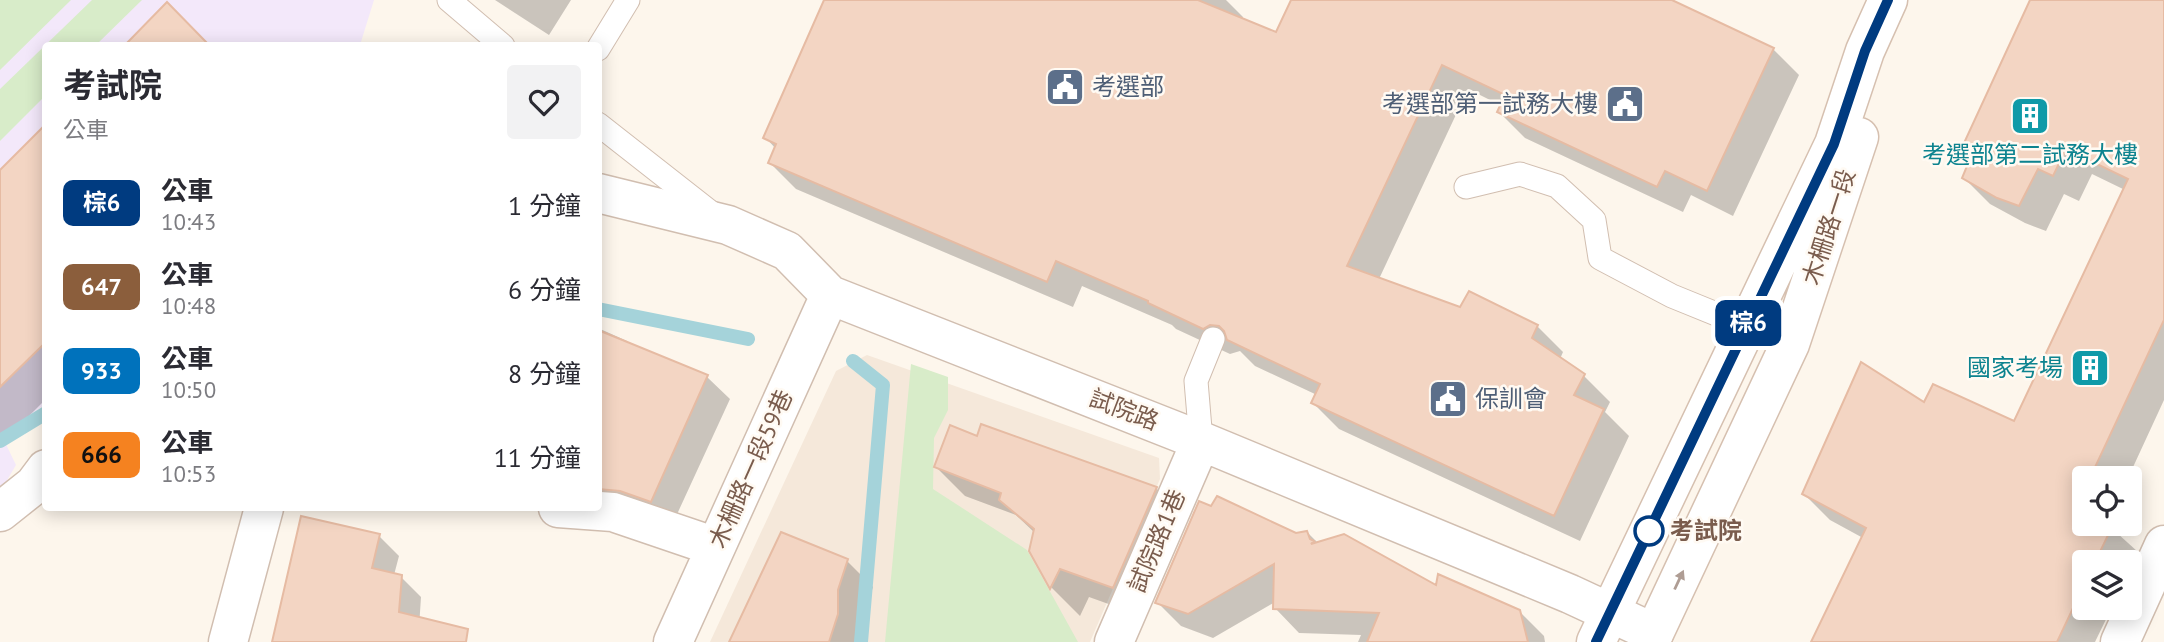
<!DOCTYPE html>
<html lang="zh-TW">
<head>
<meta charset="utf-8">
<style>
  :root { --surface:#fff; --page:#f2f2f3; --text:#2b2b33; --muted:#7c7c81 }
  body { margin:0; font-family:"PT Sans","Noto Sans TC",sans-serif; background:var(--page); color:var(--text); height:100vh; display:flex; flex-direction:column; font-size:26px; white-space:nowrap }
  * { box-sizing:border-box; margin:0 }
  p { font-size:23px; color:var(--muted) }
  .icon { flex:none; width:38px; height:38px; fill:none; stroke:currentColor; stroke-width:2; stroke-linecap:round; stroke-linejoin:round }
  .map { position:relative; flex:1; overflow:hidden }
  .details { position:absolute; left:42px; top:42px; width:560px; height:469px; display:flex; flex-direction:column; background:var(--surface); border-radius:7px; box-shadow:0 4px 18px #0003 }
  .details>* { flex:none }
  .badge { padding:0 14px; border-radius:10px; font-size:24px; line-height:46px }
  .controls { position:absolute; left:2072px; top:466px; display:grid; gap:14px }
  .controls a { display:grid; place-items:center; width:70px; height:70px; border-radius:7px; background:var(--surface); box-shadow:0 4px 18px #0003; font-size:35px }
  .map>.badge { position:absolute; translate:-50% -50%; box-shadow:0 0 0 4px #fff }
  .round { display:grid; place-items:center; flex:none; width:74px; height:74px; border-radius:7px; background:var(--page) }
  .summary { display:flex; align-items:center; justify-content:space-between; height:119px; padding:0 21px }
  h1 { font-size:33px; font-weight:700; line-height:52px }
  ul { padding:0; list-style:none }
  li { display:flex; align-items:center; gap:21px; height:84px; padding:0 21px }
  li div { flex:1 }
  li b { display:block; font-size:26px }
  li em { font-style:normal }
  li .badge { min-width:77px; font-weight:700; text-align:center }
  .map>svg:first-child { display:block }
</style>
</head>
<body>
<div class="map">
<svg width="2164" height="642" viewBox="0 0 2164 642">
  <rect width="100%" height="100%" fill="#fdf6ec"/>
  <path fill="#f5e8da" d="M867 355 1159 458 1160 479 1090 642H710L836 371Z"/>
  <path fill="#f3e8fa" d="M0 0H374L360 45 46 46 45 405 1 434 16 465 0 492Z"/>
  <path fill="#d8ecc9" d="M0 0H71L0 70Z
    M92 0H142L96 45 46 46 45 96 0 141V89Z
    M911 364 948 377V410L934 438 933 489 1027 550 1078 642H885Z"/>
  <path fill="#0003" d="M495 0H571L549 35Z
    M825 0H1226L1243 17 1242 20 1277 34 1293 0H1668L1773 49 1799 75 1733 216 1691 195 1683 212 1525 138 1499 112 1502 106 1468 89 1379 279 1461 310 1537 326 1563 352 1560 359 1584 376 1610 402 1605 412 1629 436 1580 541 1339 429 1313 403 1317 395 1255 366 1240 351 1230 354 1176 329 1172 325 1082 286 1073 307 796 189 770 163 776 149 765 137Z
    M2032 0H2164V400L2128 478H2084V523H2106L2138 552 2130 569V562H2084V607H2112L2095 642H1813L1863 538 1830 520 1804 494 1925 405 2015 423 2125 190 2092 174 2079 201 2064 194 2046 231 2025 223 1990 204 1964 178Z
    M46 127V399L0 445V173Z
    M598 328 627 341 632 346 707 377 730 399 673 523 598 500Z
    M978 438 1156 488 1185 517 1142 616 1089 597 1080 616 1052 588 1031 550 1035 533 1016 515 965 496 936 467Z
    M302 518 379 536 399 556 394 575 401 577 421 597 419 628 424 642H272Z
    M1307 532 1318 543 1437 588 1519 611 1544 636 1545 642H1358L1361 635 1299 633 1275 608V602L1213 638 1181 626 1157 602 1296 535Z
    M847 561 873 587 863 617V642H731Z"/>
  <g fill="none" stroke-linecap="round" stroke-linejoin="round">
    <path stroke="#a5d3da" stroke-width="14" d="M598 309 748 339
      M853 361 883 385 861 642
      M0 441 46 413"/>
  </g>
  <path fill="#f3d5c3" stroke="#e6bba3" stroke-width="2" d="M824 0H1198L1276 32 1291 0H1672L1774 48 1707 191 1665 171 1657 187 1497 112 1505 95 1442 65 1347 266 1460 307 1469 291 1538 325 1532 338 1585 374 1574 395 1604 409 1554 516 1311 403 1320 384 1227 340 1224 331 1219 326 1210 325 1203 329 1148 303V301L1056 261 1047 282 768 163 776 144 763 138Z
    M2030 0H2164V320L2090 478H2084V490L2076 507 2084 511V523L2113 525 2095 562H2084V585L2057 642H1811L1866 528 1802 494 1861 362 1924 402 1933 384 2014 421 2128 179 2066 149 2053 176 2038 169 2019 206 1997 198 1962 178 1970 159 1964 143Z
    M167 2 210 46H124Z
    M46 124V342L0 387V170Z
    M598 330 708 375 651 502 620 491 598 489Z
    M981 424 1157 487 1113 588 1060 569 1050 589 1029 551 1034 529 999 500 1001 493 934 467 950 425 977 436Z
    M1217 496 1296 533 1307 531 1310 539 1314 541 1311 544 1344 534 1436 585 1438 574 1520 610 1528 642H1367L1379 613 1273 609 1274 564 1188 614 1155 603 1199 501 1211 506Z
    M301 516 380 534 372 568 402 575 399 612 468 629 466 642H272Z
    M781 532 848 559 838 590V614L829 642H729Z"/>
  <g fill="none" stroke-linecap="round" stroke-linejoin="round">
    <g stroke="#d1beb0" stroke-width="25">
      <path id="lane" d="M449 0 503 46
        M598 49 628 0
        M598 124 714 215
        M1466 187 1520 174 1557 186 1594 220 1600 258 1672 296 1790 344
        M1201 441 1196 381 1213 339"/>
    </g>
    <g stroke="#d1beb0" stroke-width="41">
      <path id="street" d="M598 193 728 225 787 251 830 295 1201 441 1570 594 1654 633
        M558 508 613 512 716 547
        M0 512 34 485 46 469
        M228 642 264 508
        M673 642 830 295
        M1114 642 1201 441
        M2120 642 2164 545"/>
    </g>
    <g stroke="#d6c0b0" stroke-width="41">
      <path id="secondary" d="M1596 642 1834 144 1865 51 1888 0
        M1650 642 1790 344 1859 137"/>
    </g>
    <use href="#lane" stroke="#fff" stroke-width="23"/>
    <use href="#street" stroke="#fff" stroke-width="38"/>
    <use href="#secondary" stroke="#fff" stroke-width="38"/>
  </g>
  <defs><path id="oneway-solid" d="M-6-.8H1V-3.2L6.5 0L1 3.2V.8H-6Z" transform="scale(1.75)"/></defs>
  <use fill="#af9d94" href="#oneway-solid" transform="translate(1679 580) rotate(-65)"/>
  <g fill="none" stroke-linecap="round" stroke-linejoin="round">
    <g stroke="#fff" stroke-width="16">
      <path id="line" d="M1596 642 1834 144 1865 51 1888 0"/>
    </g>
    <use href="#line" stroke="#003b80" stroke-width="10"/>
  </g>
  <defs>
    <g id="civic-square" transform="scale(2.0125)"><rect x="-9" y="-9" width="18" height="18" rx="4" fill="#5c6f8a" stroke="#fffaf3"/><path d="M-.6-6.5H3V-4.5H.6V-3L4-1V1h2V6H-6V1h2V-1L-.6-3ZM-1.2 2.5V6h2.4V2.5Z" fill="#fff"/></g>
    <g id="building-square" transform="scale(2.0125)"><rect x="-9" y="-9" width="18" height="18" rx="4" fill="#0f9aa8" stroke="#fffaf3"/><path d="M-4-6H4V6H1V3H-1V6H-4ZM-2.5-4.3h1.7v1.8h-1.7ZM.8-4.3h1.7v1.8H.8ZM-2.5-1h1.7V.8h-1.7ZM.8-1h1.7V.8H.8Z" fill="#fff"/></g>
  </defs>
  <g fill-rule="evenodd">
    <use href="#civic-square" x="1065" y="87"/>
    <use href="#civic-square" x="1625" y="104"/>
    <use href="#building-square" x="2030" y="116"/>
    <use href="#building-square" x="2090" y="368"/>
    <use href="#civic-square" x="1448" y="399"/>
  </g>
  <circle fill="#fff" stroke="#003b80" stroke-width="3.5" cx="1649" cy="531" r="14"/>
  <g text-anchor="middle" stroke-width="5" stroke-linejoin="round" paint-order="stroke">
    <g font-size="24" fill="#4e5e75" stroke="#fffaf3" text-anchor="start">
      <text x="1092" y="95">考選部</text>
      <text x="1598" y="112" text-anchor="end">考選部第一試務大樓</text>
      <text x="1475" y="407">保訓會</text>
    </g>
    <g font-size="24" fill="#0d838f" stroke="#fffaf3">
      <text x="2030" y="163">考選部第二試務大樓</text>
      <text x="2063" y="376" text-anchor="end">國家考場</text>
    </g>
    <g font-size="24" fill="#7a5c4d" stroke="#fffaf3">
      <text transform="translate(1829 227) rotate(-72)" y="8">木柵路一段</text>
      <text transform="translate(1124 410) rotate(21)" y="8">試院路</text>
      <text transform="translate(751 469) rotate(-66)" y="8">木柵路一段59巷</text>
      <text transform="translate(1157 541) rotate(-67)" y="8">試院路1巷</text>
    </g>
    <g font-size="24" font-weight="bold" fill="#7a5c4d" stroke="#fffaf3" text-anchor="start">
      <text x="1670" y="539">考試院</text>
    </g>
  </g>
</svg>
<div class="controls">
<a><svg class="icon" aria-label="locate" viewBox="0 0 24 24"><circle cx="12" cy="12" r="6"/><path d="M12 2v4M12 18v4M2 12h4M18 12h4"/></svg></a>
<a><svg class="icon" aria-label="layers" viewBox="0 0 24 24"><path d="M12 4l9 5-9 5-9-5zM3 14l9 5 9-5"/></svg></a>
</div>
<b class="badge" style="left:1748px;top:323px;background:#003b80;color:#fff">棕6</b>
<section class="details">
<div class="summary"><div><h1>考試院</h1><p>公車</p></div><a class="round"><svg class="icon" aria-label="heart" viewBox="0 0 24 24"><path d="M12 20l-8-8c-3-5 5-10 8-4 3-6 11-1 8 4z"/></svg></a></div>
<ul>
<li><span class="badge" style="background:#003b80;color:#fff">棕6</span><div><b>公車</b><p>10:43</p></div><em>1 分鐘</em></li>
<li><span class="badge" style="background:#8b5e3c;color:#fff">647</span><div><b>公車</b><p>10:48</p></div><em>6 分鐘</em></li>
<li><span class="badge" style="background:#0072bc;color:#fff">933</span><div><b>公車</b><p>10:50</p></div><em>8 分鐘</em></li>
<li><span class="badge" style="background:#f58220;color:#111">666</span><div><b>公車</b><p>10:53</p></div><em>11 分鐘</em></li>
</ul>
</section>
</div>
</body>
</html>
